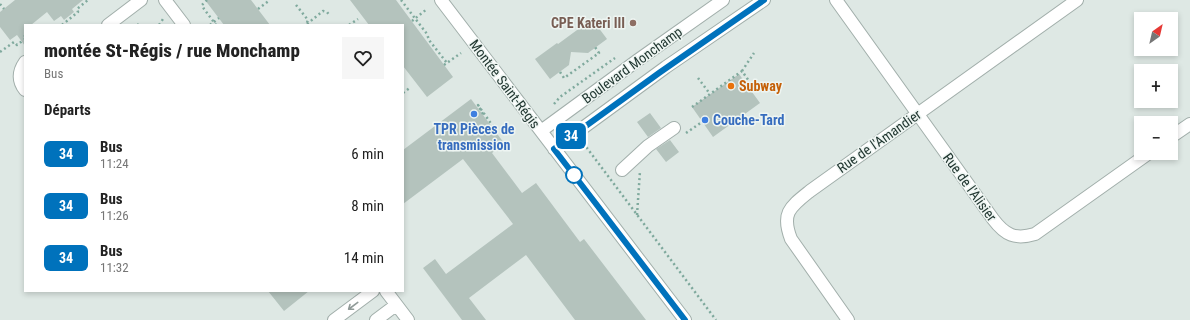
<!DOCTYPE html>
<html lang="fr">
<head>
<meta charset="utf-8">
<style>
  :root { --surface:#fff; --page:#f6f6f6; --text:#222; --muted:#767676 }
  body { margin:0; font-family:"Roboto Condensed",sans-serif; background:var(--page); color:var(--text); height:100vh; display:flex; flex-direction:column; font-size:15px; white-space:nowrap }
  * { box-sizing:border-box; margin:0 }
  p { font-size:13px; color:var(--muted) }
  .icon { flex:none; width:22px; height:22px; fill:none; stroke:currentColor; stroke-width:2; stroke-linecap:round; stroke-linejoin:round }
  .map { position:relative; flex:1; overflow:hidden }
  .sheet { position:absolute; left:24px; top:24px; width:380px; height:268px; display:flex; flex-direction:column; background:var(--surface); border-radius:0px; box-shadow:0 2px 6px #0003 }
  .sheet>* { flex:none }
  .badge { padding:0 8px; border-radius:6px; font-size:14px; line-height:26px }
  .needle { width:26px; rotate:34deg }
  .tools { position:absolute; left:1134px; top:12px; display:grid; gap:8px }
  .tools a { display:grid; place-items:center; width:44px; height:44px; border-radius:0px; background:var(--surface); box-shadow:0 2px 6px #0003; font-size:20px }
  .map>.badge { position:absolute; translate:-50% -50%; box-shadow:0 0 0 2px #fff }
  h2 { padding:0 20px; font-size:15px; line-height:36px }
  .round { display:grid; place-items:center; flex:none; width:42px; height:42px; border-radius:0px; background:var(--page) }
  .summary { display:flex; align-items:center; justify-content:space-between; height:68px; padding:0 20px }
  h1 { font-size:19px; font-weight:800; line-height:30px }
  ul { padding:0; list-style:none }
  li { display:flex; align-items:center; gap:12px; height:52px; padding:0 20px }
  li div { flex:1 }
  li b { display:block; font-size:15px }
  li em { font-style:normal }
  li .badge { min-width:44px; font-weight:700; text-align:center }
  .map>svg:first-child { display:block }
</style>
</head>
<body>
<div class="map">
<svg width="1190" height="320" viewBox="0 0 1190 320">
  <rect width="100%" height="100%" fill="#dee8e4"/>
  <path fill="#b4c3bd" d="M15 0H83L72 9 74 12 64 20 61 16 54 21 47 12 31 25H25V46L17 35 10 40 0 27V12Z
    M205 0H251L270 25H224Z
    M350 0H396L453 77 427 97 403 66V25H369Z
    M592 19 607 39 588 53 571 52 569 65 550 79 535 59 557 43 558 44Z
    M739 74 760 103 713 137 692 107Z
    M471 99 504 143 492 153 522 193 536 183 580 242 584 239 646 320H575L526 255 469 298 486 320H462L423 268 435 259 446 274 513 224 463 159 403 204V150Z
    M650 113 661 128 648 137 637 122Z
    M670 140 679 152 666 162 656 149Z
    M268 291H309L284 311Z"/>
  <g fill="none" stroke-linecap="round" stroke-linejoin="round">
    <g stroke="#a2afab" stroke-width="14">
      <path id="minor" d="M165 0 184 25
        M441 0 685 320
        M836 0 993 219C1005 235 1015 240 1035 234L1149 153
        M108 25 141 0
        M25 62C18 72 18 81 25 90
        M541 131 638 60 723 0
        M1171 137 1190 124
        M554 149 666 67 764 0
        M622 170 648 146 674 128
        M386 291 408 320
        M334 320 373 291
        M376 320 396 305
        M848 320 791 239C781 213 790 207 810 191L1077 0"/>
    </g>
    <path stroke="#80aa9e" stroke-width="2.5" stroke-dasharray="2 3" stroke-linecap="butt" d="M207 0 202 5 204 9 216 25
      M401 0 427 34 429 40 447 63
      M0 4 4 9
      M296 5 308 20 306 25
      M258 9 270 0
      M412 21 427 9
      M137 24 138 25
      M307 24 323 11 327 12 330 16
      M62 25 78 12 77 9 88 0
      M159 25 163 19
      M210 25 219 18
      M349 25 358 19
      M24 35 25 36
      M0 52 14 42 17 45 25 39
      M444 65 461 53
      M742 71 754 53
      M560 72 564 78 599 53 595 47
      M698 78 710 94
      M403 93 411 87
      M554 104 560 97 615 58
      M692 107 742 71 749 81
      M483 114 478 105 497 132
      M686 133 702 122
      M582 145 587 148 716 320
      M637 215 640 171"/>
    <use href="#minor" stroke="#fff" stroke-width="12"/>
  </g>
  <defs><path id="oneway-shaft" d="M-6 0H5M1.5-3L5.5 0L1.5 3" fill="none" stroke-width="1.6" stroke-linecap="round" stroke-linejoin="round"/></defs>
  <use stroke="#909b98" href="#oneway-shaft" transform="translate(353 306) rotate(143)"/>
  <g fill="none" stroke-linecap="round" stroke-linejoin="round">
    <g stroke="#fff" stroke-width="9">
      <path id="line" d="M685 320 554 149 659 73 764 0"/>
    </g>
    <use href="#line" stroke="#0072bc" stroke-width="6"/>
  </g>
  <circle fill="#8d6e63" stroke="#eef5f2" stroke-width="1.5" cx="633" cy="23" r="4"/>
  <circle fill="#e8710a" stroke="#eef5f2" stroke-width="1.5" cx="731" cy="86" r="4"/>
  <g fill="#3f7fe0" stroke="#eef5f2" stroke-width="1.5">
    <circle cx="474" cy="114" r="4"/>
    <circle cx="705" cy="120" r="4"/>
  </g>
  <circle fill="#fff" stroke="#0072bc" stroke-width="2" cx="574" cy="175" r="8"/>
  <g text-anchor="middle" stroke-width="3" stroke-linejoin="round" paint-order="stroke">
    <g font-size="14" font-weight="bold" fill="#785e54" stroke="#eef5f2" text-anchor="end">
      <text x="625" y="28">CPE Kateri III</text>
    </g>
    <g font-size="14" fill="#213731" stroke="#eef5f2">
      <text transform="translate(632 65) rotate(-36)" y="5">Boulevard Monchamp</text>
      <text transform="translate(505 84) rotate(53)" y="5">Montée Saint-Régis</text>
      <text transform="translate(879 141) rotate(-35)" y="5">Rue de l'Amandier</text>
      <text transform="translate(970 187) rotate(54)" y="5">Rue de l'Alisier</text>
    </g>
    <g font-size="14" font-weight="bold" fill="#c56008" stroke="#eef5f2" text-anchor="start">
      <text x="739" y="91">Subway</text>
    </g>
    <g font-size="14" font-weight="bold" fill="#366cbe" stroke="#eef5f2" text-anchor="start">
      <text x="713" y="125">Couche-Tard</text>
      <text x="474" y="134" text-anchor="middle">TPR Pièces de<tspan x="474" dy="16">transmission</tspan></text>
    </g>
  </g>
</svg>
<div class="tools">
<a><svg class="needle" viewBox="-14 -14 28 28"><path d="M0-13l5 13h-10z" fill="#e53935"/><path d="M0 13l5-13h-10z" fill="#767676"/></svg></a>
<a>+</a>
<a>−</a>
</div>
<b class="badge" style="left:571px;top:136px;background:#0072bc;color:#fff">34</b>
<section class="sheet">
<div class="summary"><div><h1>montée St-Régis / rue Monchamp</h1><p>Bus</p></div><a class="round"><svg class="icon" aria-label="heart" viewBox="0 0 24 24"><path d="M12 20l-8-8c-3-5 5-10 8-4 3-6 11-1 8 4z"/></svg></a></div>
<h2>Départs</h2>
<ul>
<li><span class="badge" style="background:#0072bc;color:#fff">34</span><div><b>Bus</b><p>11:24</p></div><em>6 min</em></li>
<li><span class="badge" style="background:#0072bc;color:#fff">34</span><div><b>Bus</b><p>11:26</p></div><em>8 min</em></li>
<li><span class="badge" style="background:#0072bc;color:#fff">34</span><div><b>Bus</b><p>11:32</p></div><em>14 min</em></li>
</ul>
</section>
</div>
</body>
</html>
